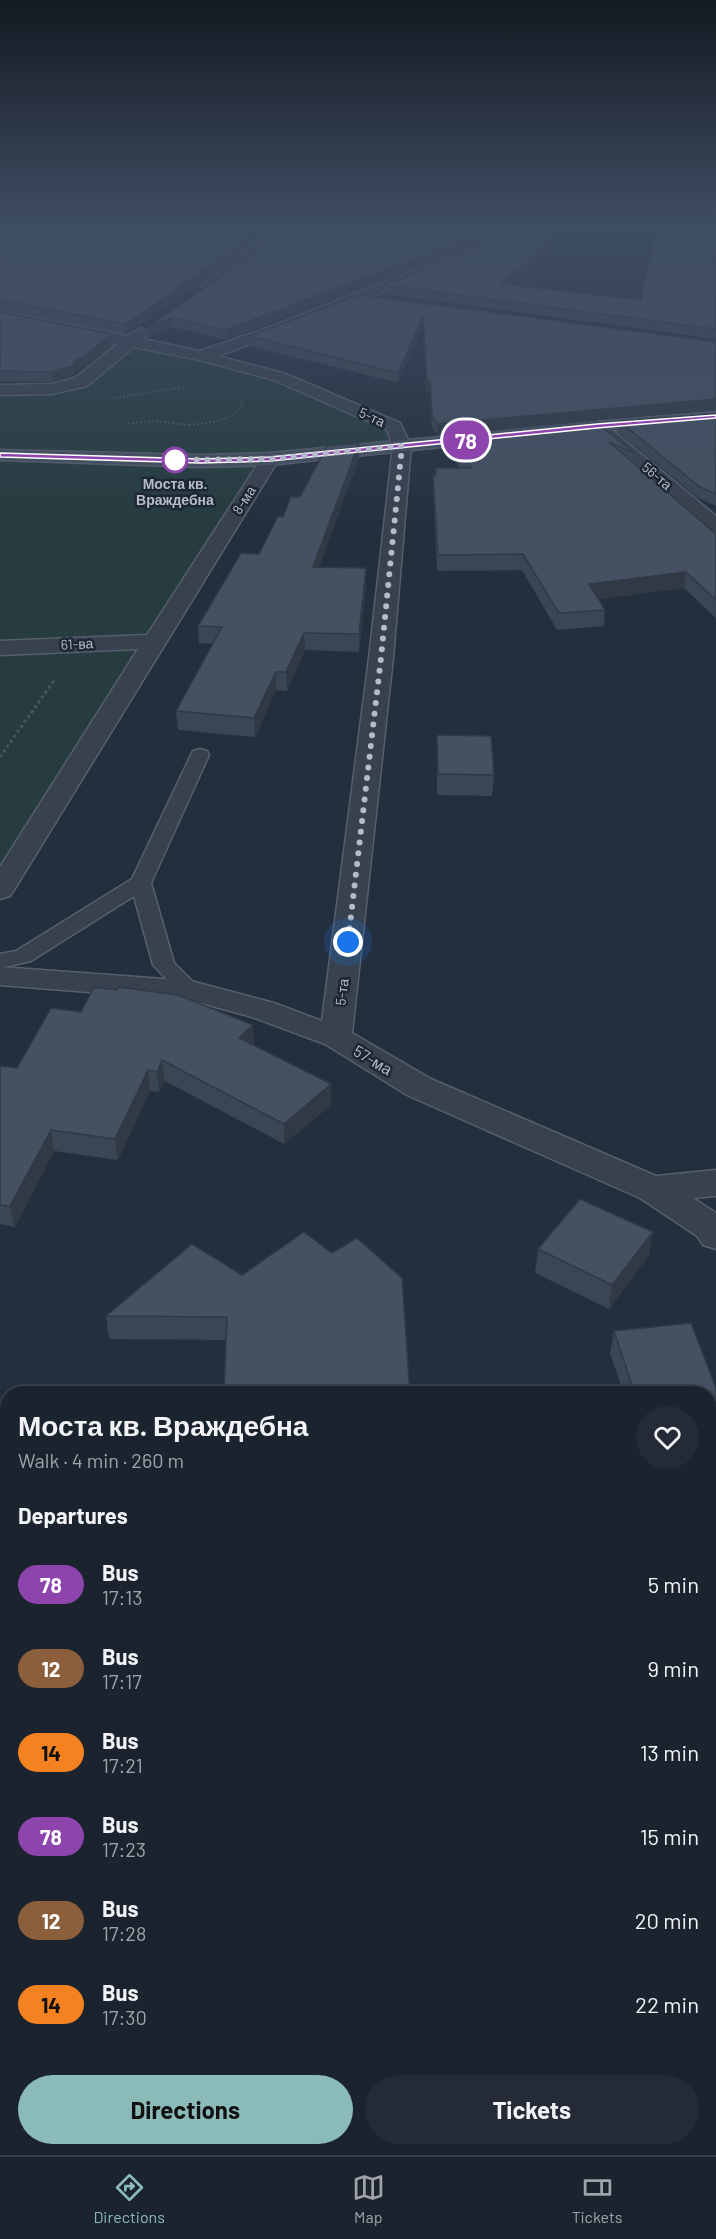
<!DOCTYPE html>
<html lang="en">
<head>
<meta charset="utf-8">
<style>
  :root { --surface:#1b232e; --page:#242b36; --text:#f1f3f6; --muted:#a0a4aa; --line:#39404a; --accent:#8bbbb9 }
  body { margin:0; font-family:Barlow,sans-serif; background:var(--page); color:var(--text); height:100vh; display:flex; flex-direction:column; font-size:22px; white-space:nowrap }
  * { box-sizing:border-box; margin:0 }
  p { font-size:20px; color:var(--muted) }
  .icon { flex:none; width:33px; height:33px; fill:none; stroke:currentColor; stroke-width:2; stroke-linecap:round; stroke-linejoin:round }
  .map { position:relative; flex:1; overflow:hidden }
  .drawer { position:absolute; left:0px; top:1386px; width:717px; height:770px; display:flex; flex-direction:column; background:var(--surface); border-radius:24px 24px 0 0; box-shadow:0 3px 9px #0003,0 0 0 2px var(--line) }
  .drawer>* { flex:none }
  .badge { padding:0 12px; border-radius:20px; font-size:21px; line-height:39px }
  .you { position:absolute; width:30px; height:30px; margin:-15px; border:4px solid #fff; border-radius:50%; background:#1a73e8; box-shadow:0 0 0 9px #1a73e833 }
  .map>.badge { position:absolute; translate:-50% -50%; box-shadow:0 0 0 3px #fff }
  h2 { padding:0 18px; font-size:22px; line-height:54px }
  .round { display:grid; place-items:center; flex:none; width:63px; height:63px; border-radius:32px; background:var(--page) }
  .overview { display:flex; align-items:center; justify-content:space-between; height:102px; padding:0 18px }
  h1 { font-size:28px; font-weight:700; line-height:45px }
  .primary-button { display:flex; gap:12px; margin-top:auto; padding:12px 18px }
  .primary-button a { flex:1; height:69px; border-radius:36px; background:var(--accent); color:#111; font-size:24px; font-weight:700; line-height:69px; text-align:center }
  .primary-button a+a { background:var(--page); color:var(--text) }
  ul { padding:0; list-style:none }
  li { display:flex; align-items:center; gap:18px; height:84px; padding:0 18px }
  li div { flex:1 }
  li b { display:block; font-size:22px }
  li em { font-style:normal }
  li .badge { min-width:66px; font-weight:700; text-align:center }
  .tabs { display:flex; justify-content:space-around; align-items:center; height:84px; border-top:2px solid var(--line); background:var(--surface); font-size:16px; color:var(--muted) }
  .tabs a { display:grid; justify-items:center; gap:3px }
  .tabs .selected { color:var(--accent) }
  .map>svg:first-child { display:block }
</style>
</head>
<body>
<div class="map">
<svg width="716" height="2155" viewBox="0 0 716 2155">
  <rect width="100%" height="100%" fill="#242f3e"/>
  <path fill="#263c3f" d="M0 315 280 377 394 427 402 446 270 460 0 890V390L81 382 105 360 0 338Z"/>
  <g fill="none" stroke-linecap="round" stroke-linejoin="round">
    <g stroke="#565f6c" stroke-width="3">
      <path id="lane" d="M200 749 207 751 209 755 151 883 174 963 202 991 199 996 191 998 183 996 153 965 134 896 31 961 0 968V954L16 951 132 879 191 755 193 751Z"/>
    </g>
    <g stroke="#565f6c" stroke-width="3">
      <path id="street" d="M271 224H284C272 240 225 294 204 289L202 286 204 283 238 259Z
        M479 224H491L480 254 277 334 218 356 286 374 400 423 411 446 393 658 352 1033 431 1079 656 1176 716 1170V1196L693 1198 716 1213V1249L703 1245 697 1236 640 1198 407 1095 325 1044 252 1017 190 1000 0 985V967L191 981 274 1003 322 1021 369 658 393 446 387 430 274 380 199 360 134 347 87 386 52 394 0 395V385L52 384 75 378 118 344 0 319V311L127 336 141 328 149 333 143 339 200 351 267 328 469 249Z
        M600 424 606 425 716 516V532L709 530 594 433 591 429 594 425Z
        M270 453 276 455 279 459 14 890 10 896 0 899V867L138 649 0 655V641L147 635 261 459 264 455Z
        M716 2025V2081L710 2082V2026Z
        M8 2102V2148H30L28 2151 20 2155H0V2103Z"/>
    </g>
    <g stroke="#565f6c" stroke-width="3">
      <path id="secondary" d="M716 412V422L555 435 549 434 546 430 549 426 555 425Z
        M492 432 498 433 501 437 498 441 270 465 200 467 0 460V450L200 455 270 453Z"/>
    </g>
    <path stroke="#44595c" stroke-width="2" stroke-dasharray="2 2" stroke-linecap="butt" d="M115 398 184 387
      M124 424 152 421 191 425
      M189 425C209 423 229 422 243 405L240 399"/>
    <path stroke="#44595c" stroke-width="3" stroke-dasharray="3 3" stroke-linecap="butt" d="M0 757 55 679"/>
    <use href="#lane" fill="#38414e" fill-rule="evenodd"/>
    <use href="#street" fill="#38414e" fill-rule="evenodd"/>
    <use href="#secondary" fill="#465061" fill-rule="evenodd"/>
  </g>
  <path fill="#3b4654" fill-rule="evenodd" d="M131 224H268L237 257 126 334 0 310V235L133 226Z
    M490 224H716V339L384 294V285L481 247ZM576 225H656L641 300 509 285Z
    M467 247 225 340 172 327 148 338 147 328 249 258Z
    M359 295 716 342V410L594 420 634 453 633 463 716 534V618L684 588 598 599 605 610 604 626 557 630 522 570 437 571 433 490V475H435L436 468H460L447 449 448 434 522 427 437 434 432 427 430 390 427 392 423 326 398 383 250 346V336Z
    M0 312 111 334 112 344 87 365 76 370 74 376 52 382 0 381Z
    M716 414V506L698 498 618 432 619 421Z
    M359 458 319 567 366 568V585L359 652 305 650 287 691 276 690 255 737 178 730 176 711 213 644 199 643 198 626 259 554 283 517 300 497Z
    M437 735 494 775 492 796 437 795Z
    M81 1012 253 1025 254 1046 331 1084V1105L284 1144 165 1081 159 1092 150 1091 118 1160 54 1151 15 1227 0 1224V1066L17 1068Z
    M653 1232 649 1255 609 1309 535 1273 538 1249Z
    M242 1275 226 1340 109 1339 106 1316Z
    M614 1331 716 1388V1648L710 1649V1394H624L610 1353Z
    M0 1829H8V1984H0Z"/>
  <path fill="#303945" d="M0 224H38L0 232Z
    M259 224H268L237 257 126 334 125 324Z
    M474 224H477L467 247 225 340V330Z
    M568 224H576L500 293 501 284Z
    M423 316V326L398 383V373Z
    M172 317V327L148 338 147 328Z
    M111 334 112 344 87 365 76 370 74 376 52 382 50 372 75 360Z
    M430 380V390L427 392V381Z
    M716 399V410L437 434V424Z
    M359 443V458L313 584V567Z
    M366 568V585L359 652V634Z
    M686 572 684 588 587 601 589 584Z
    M304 633 305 650 287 691 286 672Z
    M276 672V690L255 737 254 718Z
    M253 1025 254 1046 240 1059 239 1038Z
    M162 1060 165 1081 159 1092 157 1072Z
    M148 1070 150 1091 118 1160 115 1139Z
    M331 1084V1105L284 1144V1124Z
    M51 1130 54 1151 15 1227 10 1206Z
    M653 1232 649 1255 609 1309 612 1285Z"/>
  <path fill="#455162" stroke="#303945" stroke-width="1.5" d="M57 224H125L129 226 139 224H259L236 248 125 324 0 300V235Z
    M279 224H474L468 239 225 330 172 317 147 328 249 258Z
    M490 224H568L501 284 641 300 657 224H716V329L384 285 481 247Z
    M359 295 716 342V399L437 424 432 416 430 380 427 381 423 316 398 373 250 336Z
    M0 312 111 334 86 355 75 360 73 366 50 372 0 371Z
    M716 414V494L700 487 619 421Z
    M593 420 634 453 609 442 716 534V600L686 572 589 584 605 610 559 613 523 554 438 555 433 475H436V468H472L448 434Z
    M359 443 313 567 366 568 359 634 304 633 286 672H276L254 718 176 711 222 627 198 626 241 553 259 554 278 516 283 517 291 497H300L327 446Z
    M437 735 491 736 494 775 438 774Z
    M94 987 117 990 119 987 178 995 253 1025 239 1038 331 1084 284 1124 162 1060 157 1072 148 1070 115 1139 51 1130 10 1206 0 1205V1066L17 1068 51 1008 81 1012Z
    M580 1199 653 1232 612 1285 538 1249Z
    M304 1232 332 1253 357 1238 402 1278 410 1394H224L227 1317 106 1316 192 1244 242 1275Z
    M691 1323 716 1388V1628L710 1629V1394H635L614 1331Z
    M0 1829H8V1964H0Z
    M590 2148H603L604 2155H535L534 2152Z"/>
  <linearGradient id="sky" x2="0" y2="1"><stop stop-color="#141a22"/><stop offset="0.43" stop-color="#3f4d63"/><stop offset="1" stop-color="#3f4d63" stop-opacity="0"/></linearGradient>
  <rect width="716" height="526" fill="url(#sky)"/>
  <path fill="#8e44ad" stroke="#fff" stroke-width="1.5" d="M716 415V418L597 428 270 461 200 463 0 457V453L200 459 270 457 597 424Z"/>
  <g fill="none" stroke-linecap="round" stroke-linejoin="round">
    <path stroke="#b4bcc9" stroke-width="6" stroke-dasharray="0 10.8" d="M175 460 270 459 402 446 381 658 348 942"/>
  </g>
  <circle fill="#fff" stroke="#8e44ad" stroke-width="3" cx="175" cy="460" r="12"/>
  <g text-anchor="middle" stroke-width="5" stroke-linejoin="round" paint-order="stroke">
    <g font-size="14" fill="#b4bcc9" stroke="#1d2633">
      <text transform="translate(372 417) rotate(25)" y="5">5-та</text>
      <text transform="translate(657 476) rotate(40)" y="5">56-та</text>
      <text transform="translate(244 500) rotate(-57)" y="5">8-ма</text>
      <text transform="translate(77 644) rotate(-3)" y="5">61-ва</text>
      <text transform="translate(342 992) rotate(-83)" y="5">5-та</text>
    </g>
    <g font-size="14" font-weight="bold" fill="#b4bcc9" stroke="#1d2633">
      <text x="175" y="489">Моста кв.<tspan x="175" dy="16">Враждебна</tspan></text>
    </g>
    <g font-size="16" fill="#b4bcc9" stroke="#1d2633">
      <text transform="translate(373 1060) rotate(31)" y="6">57-ма</text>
    </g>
  </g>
</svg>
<div class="you" style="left:348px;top:942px"></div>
<b class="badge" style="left:466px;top:440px;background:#8e44ad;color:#fff">78</b>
<section class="drawer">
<div class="overview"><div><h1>Моста кв. Враждебна</h1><p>Walk · 4 min · 260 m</p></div><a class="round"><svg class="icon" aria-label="heart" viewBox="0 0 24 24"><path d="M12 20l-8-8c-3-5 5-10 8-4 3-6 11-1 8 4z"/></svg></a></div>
<h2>Departures</h2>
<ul>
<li><span class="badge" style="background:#8e44ad;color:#fff">78</span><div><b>Bus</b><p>17:13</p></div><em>5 min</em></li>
<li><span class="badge" style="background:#8b5e3c;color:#fff">12</span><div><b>Bus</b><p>17:17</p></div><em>9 min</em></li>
<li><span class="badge" style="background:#f58220;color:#111">14</span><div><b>Bus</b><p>17:21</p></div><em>13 min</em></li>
<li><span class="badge" style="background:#8e44ad;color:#fff">78</span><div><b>Bus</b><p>17:23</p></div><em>15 min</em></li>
<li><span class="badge" style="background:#8b5e3c;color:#fff">12</span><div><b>Bus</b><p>17:28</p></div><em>20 min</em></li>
<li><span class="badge" style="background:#f58220;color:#111">14</span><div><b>Bus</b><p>17:30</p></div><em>22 min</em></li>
</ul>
<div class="primary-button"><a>Directions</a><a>Tickets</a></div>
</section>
</div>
<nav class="tabs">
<a class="selected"><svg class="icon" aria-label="directions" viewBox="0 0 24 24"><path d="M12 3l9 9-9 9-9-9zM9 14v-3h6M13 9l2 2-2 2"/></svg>Directions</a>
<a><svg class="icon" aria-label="map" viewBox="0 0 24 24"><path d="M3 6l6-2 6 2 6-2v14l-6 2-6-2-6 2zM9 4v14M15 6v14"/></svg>Map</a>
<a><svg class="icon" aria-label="tickets" viewBox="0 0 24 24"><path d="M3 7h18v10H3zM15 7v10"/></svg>Tickets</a>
</nav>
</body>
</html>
